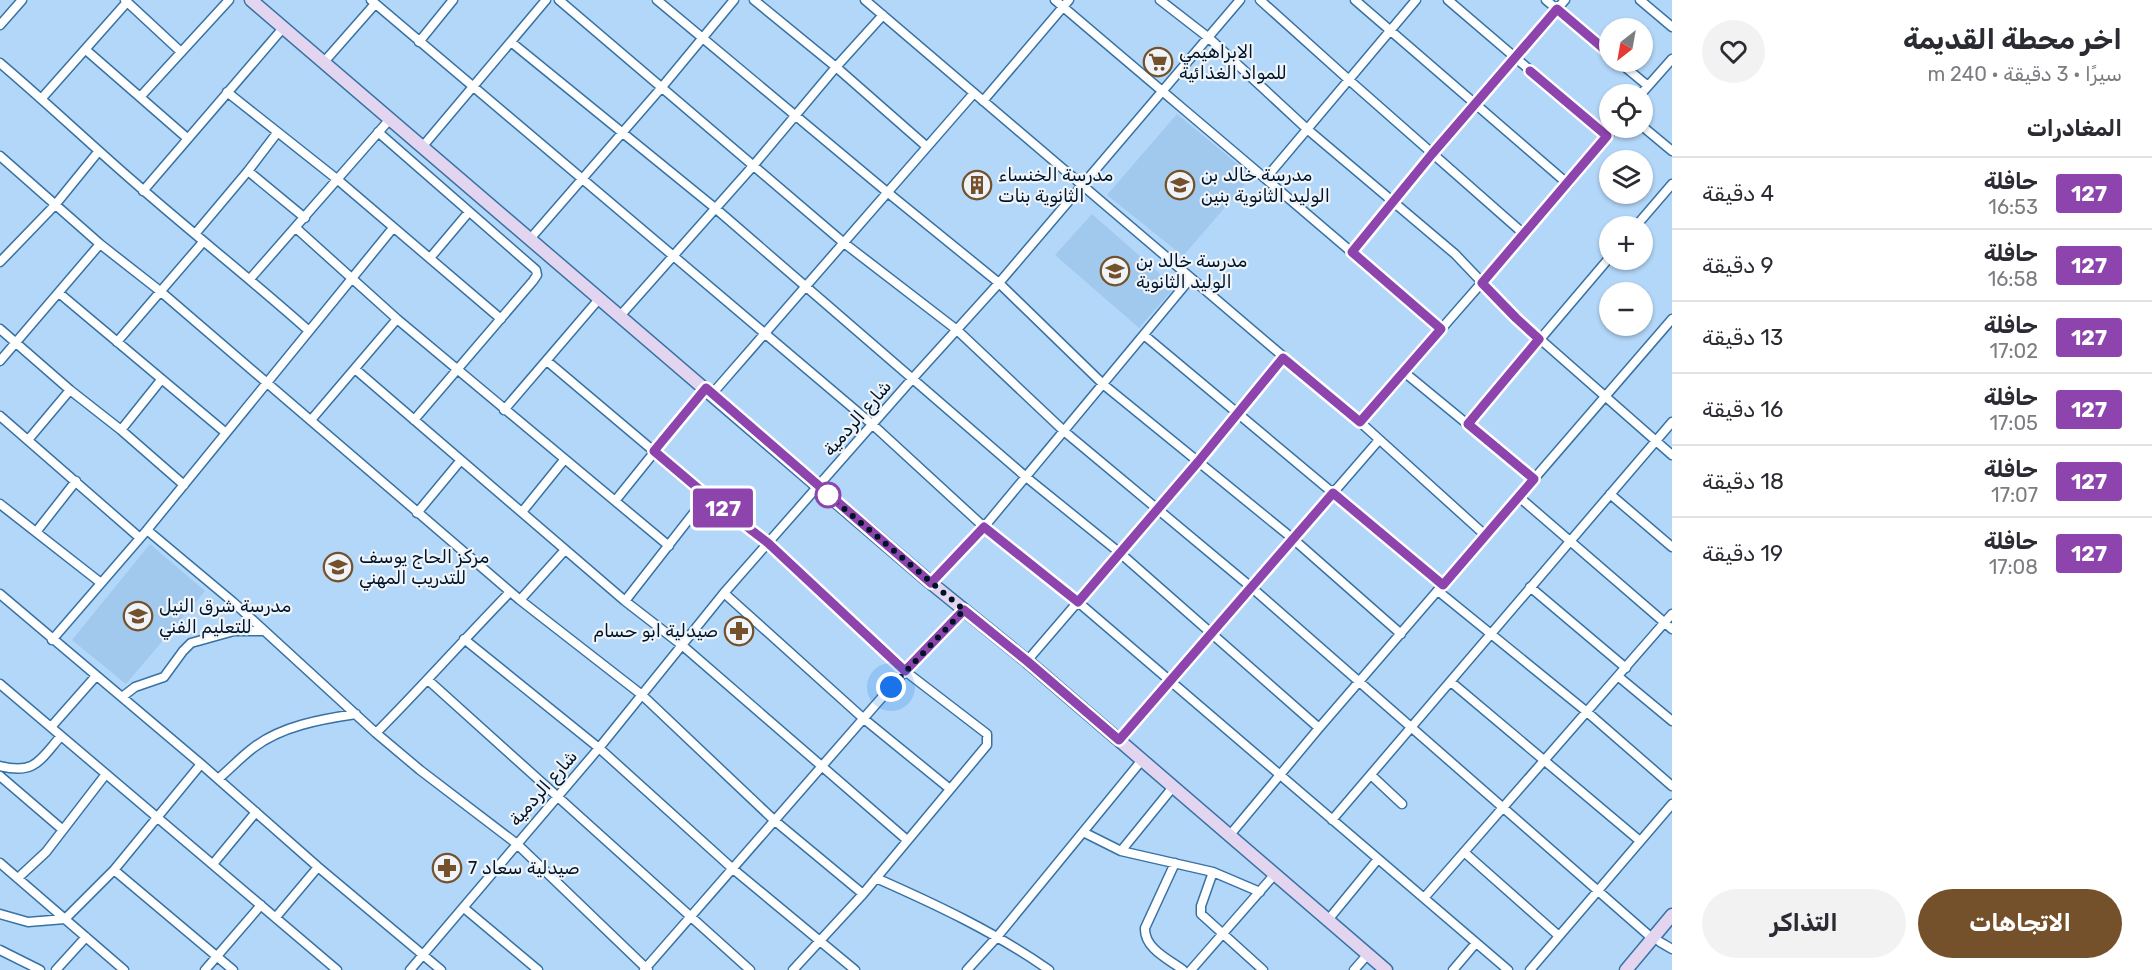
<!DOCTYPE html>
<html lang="ar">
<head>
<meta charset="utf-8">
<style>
  :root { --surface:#fff; --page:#f2f2f3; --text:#2b2b33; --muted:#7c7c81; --line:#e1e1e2; --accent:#74512a }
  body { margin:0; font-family:Rubik,Vazirmatn,sans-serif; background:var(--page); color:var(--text); direction:rtl; height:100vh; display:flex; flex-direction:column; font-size:22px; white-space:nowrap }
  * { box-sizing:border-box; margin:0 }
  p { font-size:20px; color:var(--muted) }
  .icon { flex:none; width:33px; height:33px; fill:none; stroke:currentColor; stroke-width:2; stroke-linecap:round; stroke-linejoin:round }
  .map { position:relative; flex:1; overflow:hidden; direction:ltr }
  .sheet { display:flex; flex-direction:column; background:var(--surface); width:480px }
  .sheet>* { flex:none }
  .badge { padding:0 12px; border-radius:4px; font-size:21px; line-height:39px }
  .needle { width:39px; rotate:211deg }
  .fabs { position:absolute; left:1599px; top:18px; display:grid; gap:12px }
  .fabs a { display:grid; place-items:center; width:54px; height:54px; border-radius:50%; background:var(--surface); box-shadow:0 2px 4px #0004; font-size:30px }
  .you { position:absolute; width:30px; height:30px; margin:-15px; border:4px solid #fff; border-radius:50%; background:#1a73e8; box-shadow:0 0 0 9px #1a73e833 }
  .map>.badge { position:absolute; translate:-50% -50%; box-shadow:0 0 0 3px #fff }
  h2 { padding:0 30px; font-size:22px; line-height:54px }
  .round { display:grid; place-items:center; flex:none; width:63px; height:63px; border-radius:32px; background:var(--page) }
  .summary { display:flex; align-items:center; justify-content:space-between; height:102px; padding:0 30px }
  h1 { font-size:28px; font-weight:700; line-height:45px }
  .primary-button { display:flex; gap:12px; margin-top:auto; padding:12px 30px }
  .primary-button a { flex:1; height:69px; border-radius:36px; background:var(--accent); color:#fff; font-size:24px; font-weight:700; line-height:69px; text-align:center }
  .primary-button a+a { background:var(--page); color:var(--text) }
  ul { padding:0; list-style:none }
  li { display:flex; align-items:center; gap:18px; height:72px; padding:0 30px; border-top:2px solid var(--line) }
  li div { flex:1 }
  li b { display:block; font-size:22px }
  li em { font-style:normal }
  li .badge { min-width:66px; font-weight:700; text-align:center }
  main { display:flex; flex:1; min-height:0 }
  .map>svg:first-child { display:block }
</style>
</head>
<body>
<main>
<section class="sheet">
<div class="summary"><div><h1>اخر محطة القديمة</h1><p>سيرًا · 3 دقيقة · 240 m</p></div><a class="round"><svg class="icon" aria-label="heart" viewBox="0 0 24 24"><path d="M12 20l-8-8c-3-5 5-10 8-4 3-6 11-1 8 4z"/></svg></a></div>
<h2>المغادرات</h2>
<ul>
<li><span class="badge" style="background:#8e44ad;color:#fff">127</span><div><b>حافلة</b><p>16:53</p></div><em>4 دقيقة</em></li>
<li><span class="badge" style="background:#8e44ad;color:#fff">127</span><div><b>حافلة</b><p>16:58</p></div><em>9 دقيقة</em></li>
<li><span class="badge" style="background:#8e44ad;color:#fff">127</span><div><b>حافلة</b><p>17:02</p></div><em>13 دقيقة</em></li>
<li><span class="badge" style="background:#8e44ad;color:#fff">127</span><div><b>حافلة</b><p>17:05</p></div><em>16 دقيقة</em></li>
<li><span class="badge" style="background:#8e44ad;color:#fff">127</span><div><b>حافلة</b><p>17:07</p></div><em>18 دقيقة</em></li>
<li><span class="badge" style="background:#8e44ad;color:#fff">127</span><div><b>حافلة</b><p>17:08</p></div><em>19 دقيقة</em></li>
</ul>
<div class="primary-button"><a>الاتجاهات</a><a>التذاكر</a></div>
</section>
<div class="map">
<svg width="1672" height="970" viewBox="0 0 1672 970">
  <rect width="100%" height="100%" fill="#b3d7f9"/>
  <path fill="#a1c8ed" d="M1177 114 1252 176 1183 256 1107 195Z
    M1092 214 1175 287 1139 328 1055 255Z
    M150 544 205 591 126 684 72 640Z"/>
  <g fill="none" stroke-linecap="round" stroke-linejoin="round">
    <g stroke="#3772a4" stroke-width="11">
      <path id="street" d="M125 0 181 52
        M371 0 873 425 984 527 1078 602 1508 970
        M559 0 844 243 957 330 1065 432 1251 587 1653 939
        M657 0 887 192 999 283 1104 385 1292 538 1401 634
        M754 0 836 67 926 146
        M865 0 1360 422 1485 535
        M1055 0C1184 110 1313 218 1441 329
        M1160 0 1209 38 1307 129 1455 254 1516 318 1672 455
        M1260 0 1349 80 1524 234
        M1355 0 1568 184
        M1448 0 1607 136
        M1546 0 1610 54
        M1640 0 1672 27
        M0 25 22 0
        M419 42 453 0
        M511 42 715 208 1026 477 1120 553 1319 728
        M86 50 187 138
        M324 62 375 4
        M1619 62 1648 86
        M0 63C46 102 89 143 134 182 192 233 252 280 309 331
        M227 92 338 180 501 319
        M1641 94 1672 59
        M141 96 229 0
        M42 98 127 2
        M983 101 1069 0
        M1642 126 1672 151
        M378 132 536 270 537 275 533 281 414 420
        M423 146 546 0
        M0 156 100 244 160 291 520 600 642 695 775 821 863 894
        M248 171 305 218
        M1266 178 1416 0
        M143 191 283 28
        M1636 226 1672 184
        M296 228 397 319 669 546
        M195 234 248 171 277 133
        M530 239 662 87 734 0
        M1352 252 1432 154 1565 0
        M430 258 468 213
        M0 262 55 205 98 152
        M250 279 390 119
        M59 293 226 433
        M620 316 753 166 836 67 883 15
        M0 329 70 390 121 430 184 485
        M1144 335 1443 585
        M117 342 203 242
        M0 361 100 244
        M547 361 707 496 769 543 905 671 987 734V745L863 894 793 970
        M355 369 625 601 683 646 907 840
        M1404 372 1534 479
        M712 394 974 93
        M504 410 599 299
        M0 416 140 538
        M311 420 397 319
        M1360 422 1568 184 1614 128
        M1468 424 1610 257
        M121 430 161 380
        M28 440 70 390
        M1610 494 1672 547
        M1519 497 1672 629
        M615 501 706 388
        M0 504 101 583
        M522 512 564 460
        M417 513 461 460
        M147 530 233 602 376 733 420 770 517 844 648 970
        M36 532 76 481
        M931 583 984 527 1190 279
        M1530 587 1626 668
        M1438 591 1587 712 1672 786
        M724 593 864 719 950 789
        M0 594 201 764 318 867 441 970
        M520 600 565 550
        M625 601 707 496
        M464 639 599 748 733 869 855 970
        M52 640 147 530 393 228
        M1027 661 1198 462 1283 358
        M1619 677 1672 721
        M428 680 750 970
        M1451 682 1640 841
        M0 684 337 970
        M122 697 135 687 164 677 183 651 191 643 234 631H264
        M51 727 96 676
        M376 733C422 687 465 638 510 592
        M1119 740 1379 440
        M0 766C35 775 40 760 61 736
        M1371 775 1402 804
        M0 776 63 830
        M218 779C230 769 241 757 253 748 281 726 322 719 356 714
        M1332 820 1672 422
        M1083 832 1121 851 1213 872 1260 892
        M1229 836 1319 728 1672 319
        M1121 851 1173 787
        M1464 852 1559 936
        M0 863 124 970
        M1175 863 1145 928C1144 948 1168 959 1183 970
        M213 864 256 812
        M114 870 233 970
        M1213 872 1201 906V914L1263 970
        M18 878 46 852 106 774
        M876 878C935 904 995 932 1049 970
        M1424 898 1672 614
        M464 908 538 970
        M0 914 28 922 65 919 114 870 201 764
        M276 917 318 867
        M1328 920 1378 859
        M1660 942 1672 949
        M0 950 40 970
        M56 970 86 937
        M205 970 261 905
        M410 970 599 748 724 593 913 378 999 283 1240 0
        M644 970 905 671 964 610
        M967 970 997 937 1142 760
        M1191 970 1275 874
        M1354 970 1368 954
        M1453 970 1476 943
        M1530 970 1672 804"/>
    </g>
    <g stroke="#3772a4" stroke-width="15">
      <path id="secondary" d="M251 0 931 583 1027 661 1386 970
        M1626 970 1672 915"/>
    </g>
    <use href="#street" stroke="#fff" stroke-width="8"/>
    <use href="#secondary" stroke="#e3d5f0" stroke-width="12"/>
  </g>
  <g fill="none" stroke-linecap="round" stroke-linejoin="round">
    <g stroke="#fff" stroke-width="14">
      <path id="line" d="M1530 71 1607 136 1482 283 1516 318 1539 339 1468 424 1534 479 1443 585 1333 493 1119 740 1027 661 964 610 905 671 768 543 707 496 654 451 706 388 931 583 984 527 1078 602 1198 462 1283 358 1360 422 1441 329 1352 252 1432 154 1557 9 1610 54"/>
    </g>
    <use href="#line" stroke="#8e44ad" stroke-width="9"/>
    <path stroke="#001428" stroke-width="6" stroke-dasharray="0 10.8" d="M828 495 964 610 891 687"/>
  </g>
  <defs>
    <g id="supermarket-ring" transform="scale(1.5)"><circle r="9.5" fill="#eef4fa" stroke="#74512a" stroke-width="1.5"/><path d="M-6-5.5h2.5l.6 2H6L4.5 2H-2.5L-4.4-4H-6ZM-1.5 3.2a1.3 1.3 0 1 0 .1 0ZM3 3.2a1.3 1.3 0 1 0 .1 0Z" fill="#74512a"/></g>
    <g id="building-ring" transform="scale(1.5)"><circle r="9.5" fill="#eef4fa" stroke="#74512a" stroke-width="1.5"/><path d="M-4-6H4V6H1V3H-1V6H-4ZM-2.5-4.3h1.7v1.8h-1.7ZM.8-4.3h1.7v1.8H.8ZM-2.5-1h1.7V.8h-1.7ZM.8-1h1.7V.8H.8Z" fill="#74512a"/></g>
    <g id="school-ring" transform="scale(1.5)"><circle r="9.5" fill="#eef4fa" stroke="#74512a" stroke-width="1.5"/><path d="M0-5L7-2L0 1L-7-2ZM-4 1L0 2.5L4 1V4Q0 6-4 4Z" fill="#74512a"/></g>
    <g id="pharmacy-ring" transform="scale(1.5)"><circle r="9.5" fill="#eef4fa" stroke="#74512a" stroke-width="1.5"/><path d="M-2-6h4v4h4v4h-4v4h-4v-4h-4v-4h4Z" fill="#74512a"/></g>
  </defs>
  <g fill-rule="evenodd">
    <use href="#supermarket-ring" x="1158" y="62"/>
    <use href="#building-ring" x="977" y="185"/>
    <use href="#school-ring" x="1180" y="185"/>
    <use href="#school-ring" x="1115" y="271"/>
    <use href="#school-ring" x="338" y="567"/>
    <use href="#school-ring" x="138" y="616"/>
    <use href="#pharmacy-ring" x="739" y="631"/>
    <use href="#pharmacy-ring" x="447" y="868"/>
  </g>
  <circle fill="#fff" stroke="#8e44ad" stroke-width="3" cx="828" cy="495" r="12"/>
  <g text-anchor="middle" stroke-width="4.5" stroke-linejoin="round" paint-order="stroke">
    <g font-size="18" fill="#001428" stroke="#eef4fa" text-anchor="start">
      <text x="1179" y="58">الابراهيمي<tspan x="1179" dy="21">للمواد الغذائية</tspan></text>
      <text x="998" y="181">مدرسة الخنساء<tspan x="998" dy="21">الثانوية بنات</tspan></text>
      <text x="1201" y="181">مدرسة خالد بن<tspan x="1201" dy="21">الوليد الثانوية بنين</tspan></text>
      <text x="1136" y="267">مدرسة خالد بن<tspan x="1136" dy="21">الوليد الثانوية</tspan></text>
      <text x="359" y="563">مركز الحاج يوسف<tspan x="359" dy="21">للتدريب المهني</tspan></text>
      <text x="159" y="612">مدرسة شرق النيل<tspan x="159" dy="21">للتعليم الفني</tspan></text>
      <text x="718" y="637" text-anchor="end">صيدلية ابو حسام</text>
      <text x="468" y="874">صيدلية سعاد 7</text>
    </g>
    <g font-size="18" fill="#001428" stroke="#eef4fa">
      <text transform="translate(857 418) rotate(-49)" y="6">شارع الردمية</text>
      <text transform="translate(543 788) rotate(-49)" y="6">شارع الردمية</text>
    </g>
  </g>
</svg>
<div class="fabs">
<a><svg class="needle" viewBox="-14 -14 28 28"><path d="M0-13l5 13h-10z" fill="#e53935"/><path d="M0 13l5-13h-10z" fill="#7c7c81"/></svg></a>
<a><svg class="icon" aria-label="locate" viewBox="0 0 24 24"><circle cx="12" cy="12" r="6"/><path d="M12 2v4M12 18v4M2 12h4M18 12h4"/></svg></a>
<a><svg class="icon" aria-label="layers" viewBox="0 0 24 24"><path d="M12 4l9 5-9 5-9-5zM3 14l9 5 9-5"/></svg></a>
<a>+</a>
<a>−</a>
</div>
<div class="you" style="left:891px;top:687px"></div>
<b class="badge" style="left:723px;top:508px;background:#8e44ad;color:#fff">127</b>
</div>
</main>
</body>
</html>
